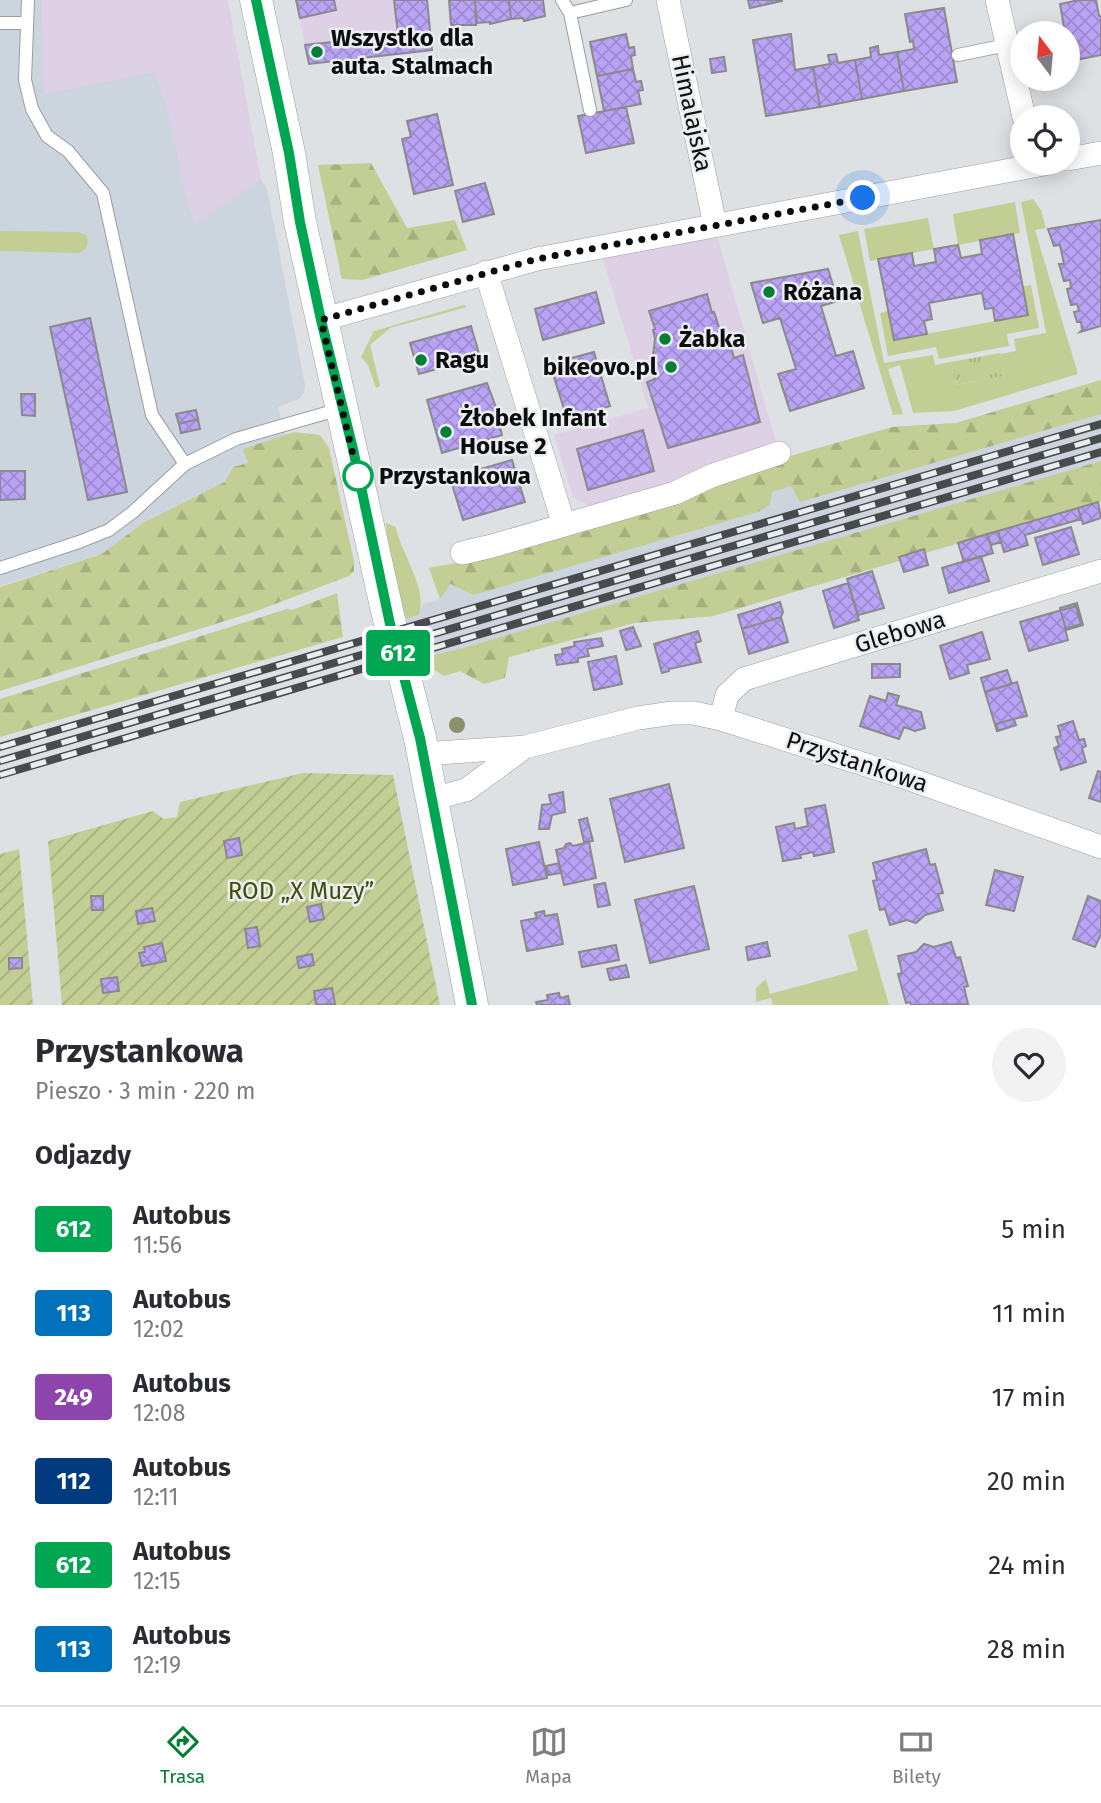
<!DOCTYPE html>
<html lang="pl">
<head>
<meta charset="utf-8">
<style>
  :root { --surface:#fff; --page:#f2f2f3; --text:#2b2b33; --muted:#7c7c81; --line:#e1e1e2; --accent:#047d35 }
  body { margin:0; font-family:"Fira Sans",sans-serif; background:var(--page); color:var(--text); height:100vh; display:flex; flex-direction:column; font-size:26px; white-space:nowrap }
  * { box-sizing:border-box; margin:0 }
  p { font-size:23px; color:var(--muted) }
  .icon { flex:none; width:38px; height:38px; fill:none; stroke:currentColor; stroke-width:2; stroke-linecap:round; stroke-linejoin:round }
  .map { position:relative; height:1005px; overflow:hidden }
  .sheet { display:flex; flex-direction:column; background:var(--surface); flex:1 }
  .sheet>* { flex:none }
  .badge { padding:0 14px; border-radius:5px; font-size:24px; line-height:46px }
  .needle { width:46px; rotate:344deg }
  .controls { position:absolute; left:1010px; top:21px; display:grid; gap:14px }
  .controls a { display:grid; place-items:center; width:70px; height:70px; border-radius:50%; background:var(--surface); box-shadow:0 4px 18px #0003; font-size:35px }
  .you { position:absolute; width:35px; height:35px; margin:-18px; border:5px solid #fff; border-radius:50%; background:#1a73e8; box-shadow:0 0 0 10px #1a73e833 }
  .map>.badge { position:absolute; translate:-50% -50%; box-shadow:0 0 0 4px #fff }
  h2 { padding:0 35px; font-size:26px; line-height:63px }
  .round { display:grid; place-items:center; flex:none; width:74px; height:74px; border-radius:37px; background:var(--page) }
  .head { display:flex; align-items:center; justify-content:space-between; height:119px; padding:0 35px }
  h1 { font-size:33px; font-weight:700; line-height:52px }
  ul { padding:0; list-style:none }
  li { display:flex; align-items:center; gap:21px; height:84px; padding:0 35px }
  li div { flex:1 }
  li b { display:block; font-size:26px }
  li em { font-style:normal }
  li .badge { min-width:77px; font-weight:700; text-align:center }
  .tab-bar { display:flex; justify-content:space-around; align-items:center; height:98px; border-top:2px solid var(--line); background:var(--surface); font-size:19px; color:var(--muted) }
  .tab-bar a { display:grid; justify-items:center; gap:4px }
  .tab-bar .active { color:var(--accent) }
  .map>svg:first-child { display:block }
</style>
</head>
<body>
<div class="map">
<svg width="1101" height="1005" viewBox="0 0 1101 1005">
  <defs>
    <pattern id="forest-firs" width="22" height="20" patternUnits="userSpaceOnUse" patternTransform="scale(1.75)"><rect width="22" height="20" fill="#c2ce94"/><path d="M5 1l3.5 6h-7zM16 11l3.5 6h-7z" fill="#a5b07e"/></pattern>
    <pattern id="park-tufts" width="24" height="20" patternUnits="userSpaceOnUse" patternTransform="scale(1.75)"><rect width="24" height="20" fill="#c2ce94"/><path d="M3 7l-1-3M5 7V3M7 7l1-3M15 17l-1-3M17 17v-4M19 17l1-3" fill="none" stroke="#a5b07e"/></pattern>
    <pattern id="garden-furrows" width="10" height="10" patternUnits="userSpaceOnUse" patternTransform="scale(1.75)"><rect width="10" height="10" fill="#c2ce94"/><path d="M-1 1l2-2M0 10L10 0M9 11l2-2" fill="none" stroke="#a5b07e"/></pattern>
    <pattern id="building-cross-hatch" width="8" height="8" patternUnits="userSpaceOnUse" patternTransform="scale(1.75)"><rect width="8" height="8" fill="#b9a3f5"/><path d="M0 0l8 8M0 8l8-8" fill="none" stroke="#9e8bd1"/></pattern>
  </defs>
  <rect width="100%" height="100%" fill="#dee1e4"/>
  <path fill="#dfd1e5" d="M42 0H228L261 179 195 225 185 192 44 94Z
    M296 0H427L432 50 309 64Z
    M717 235 777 446 596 508 573 498 554 435 648 408 602 256Z"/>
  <path fill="#ccd5de" d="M0 0H42L44 94 155 72 169 115 185 192 195 224 261 179 267 189 305 385 304 393 299 399 278 407 288 441 234 517 101 554 0 586Z
    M1101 380V501L713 616 634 623 509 657 505 678 484 684 460 671 444 676 435 670 423 673 406 619 419 615 423 604 440 599 449 583 892 427 956 423Z"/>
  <path fill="#c2ce94" d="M1033 199 1041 210 1046 228 1035 230 1078 374 954 411 913 413 900 365 888 369 903 414 893 415 839 235 858 231 884 363 933 355 935 365 951 362 956 385 1004 376 1000 354 1016 351 1014 339 1046 333 1021 202Z
    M1015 202 1020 233 958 245 953 214Z
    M928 218 934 249 870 261 864 229Z
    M0 231 79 232 86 235C90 243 87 250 79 253L0 251Z
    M1031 285 1039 328 1007 334 1009 346 939 359 936 347 888 356 880 313 888 311 894 340 1028 315 1023 286Z
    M464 305 467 307 390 328 370 345 380 386 376 388 368 365 361 357 374 331Z
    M386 523 396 527C401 555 428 587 419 615L406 619 391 579Z
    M466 561 440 599 429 568Z
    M463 648 458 660 460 671 444 676 435 670 423 673 418 659Z
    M867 929 889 1005H773L771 998 756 1002V988L766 979 770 994 858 970 848 935Z"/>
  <path fill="url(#forest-firs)" d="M371 163 407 228 455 220 467 250 362 280 342 279 318 165Z
    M1101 380V414L800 502 791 486 772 492 770 505 758 512 473 595 449 583 466 561 741 470 892 427 956 423Z
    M294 432 320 435 329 448 354 561V571L349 576 254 612 0 691V587L102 554 143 523 225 482 233 467 248 463 243 449Z
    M1101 461V501L713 616 634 623 509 657 505 678 484 684 460 671 458 660 463 648Z
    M337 593 343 637 0 737V699L287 609 292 610Z"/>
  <path fill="url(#park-tufts)" d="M1000 353 1004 376 956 385 951 362Z"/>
  <path fill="url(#garden-furrows)" d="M303 773 393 775 440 1005H62L48 841 153 811 164 819 177 817 180 802Z
    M19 849 33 1005H0V854Z"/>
  <path fill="url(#building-cross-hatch)" stroke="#8a8a8d" stroke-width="2" d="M296 0H334L336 10 300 18Z
    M394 0H427L432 50 309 64 305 45 398 35Z
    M449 0H475L476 25H451Z
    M475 0H509L511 19 490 24V22L477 23Z
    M509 0H543L545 16 524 21 523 18 511 19Z
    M748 0H782V1L750 8Z
    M1079 0H1096L1099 16H1101V55L1070 61 1068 33H1065L1060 4Z
    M944 8 957 82 904 91 897 52 914 49 913 41 910 42 905 14Z
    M626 34 629 48 634 47 635 55 631 56 633 69 597 76 590 42Z
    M791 34 795 70 813 67 820 107 766 116 753 40Z
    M878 46 879 55 897 52 904 91 862 99 855 60 871 57 870 48Z
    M836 54 838 63 855 60 862 99 820 107 813 67 830 64 828 55Z
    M724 57 726 71 712 73 710 59Z
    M633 69 636 82 641 81 643 90 638 91 641 104 604 111 597 76Z
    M626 107 634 143 586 153 578 116Z
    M437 114 453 185 414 194 402 139 411 137 407 121Z
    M485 183 494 214 463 222 455 191Z
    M1101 220V326L1080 332 1082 330 1081 322H1077L1074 312 1079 311 1077 304 1071 305 1067 289 1071 288 1070 280 1064 281 1059 264H1064L1060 245 1054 246 1048 229Z
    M1013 234 1028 315 995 321 993 308 985 309 982 293 929 303 932 319 924 321 927 334 894 340 878 259 912 253 914 266 936 262 934 249 958 245 961 258 982 254 980 240Z
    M828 269 838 301 821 306 836 356 853 351 864 388 790 411 778 374 796 369 780 318 763 323 751 283Z
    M596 292 604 323 543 340 535 309Z
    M707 294 712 313 714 312 719 327 729 340 734 358 743 355 760 422 668 448 647 382 655 379 652 363 655 339 653 330 655 329 649 311Z
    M90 318 127 492 88 500 50 327Z
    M471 326 480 357 419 374 410 343Z
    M594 352 610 406 569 418 566 408 564 409 553 374 556 373 553 363Z
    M487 383 501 421 499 423 502 435 442 453 427 400Z
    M21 394H35V416L22 415Z
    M196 410 198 419 179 424 176 414Z
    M198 419 200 429 181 433 179 424Z
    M643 430 654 471 588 490 577 449Z
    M512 460 525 502 463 520 450 478Z
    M0 471H25V499L0 500Z
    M1098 502 1101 518 1083 524 1078 508Z
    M1078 508 1081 519 1025 535 1028 545 1004 552 998 531Z
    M1071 527 1079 554 1043 565 1035 538Z
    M998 531 1001 542 991 545 987 534Z
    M987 534 993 553 964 562 958 543Z
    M924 549 928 565 904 572 899 557Z
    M981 556 989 581 949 593 942 568Z
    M872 571 884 608 858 615 847 579Z
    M848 583 859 620 834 628 823 591Z
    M780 602 783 612 781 617 742 629 738 615Z
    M1077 603 1083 625 1066 630 1060 608Z
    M1076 606 1081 624 1065 629 1068 640 1029 651 1020 622Z
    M781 617 788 642 749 654 742 629Z
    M633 627 641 646 626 650 620 631Z
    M698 631 701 641 695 643 701 662 669 669V671L662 673 654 644Z
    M982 632 990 659 967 665 969 673 950 679 940 646Z
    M601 638 603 646 587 649 589 656 578 658V662L557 665 555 655 563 654 562 649 575 646 574 642Z
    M616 656 622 684 594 690 588 662Z
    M872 664H900V677L872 678Z
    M1007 670 1012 684 985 692 981 678Z
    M1017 682 1027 716 1014 719 1016 725 997 731 985 692Z
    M888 693 899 696 896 705 921 712 925 728 915 731 904 727 899 739 860 726 870 696 886 701Z
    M1014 719 1016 725 998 731 996 724Z
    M1073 721 1079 740 1084 739 1086 746 1082 748 1086 762 1061 770 1054 748 1059 746 1056 737 1061 736 1058 726Z
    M1098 771 1101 772V802L1089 798Z
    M669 784 684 848 625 862 610 799Z
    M563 792 565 812 552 815 549 829H539L542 805 551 804 549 795Z
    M825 805 834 852 814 856 813 852 800 855 801 858 783 861 776 827 794 823 795 829 808 826 805 809Z
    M587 818 593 841 584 842 579 820Z
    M239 838 242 855 227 858 224 841Z
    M539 842 547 878 513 885 506 849Z
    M589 842 596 878 564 885 556 850 564 848 566 844 570 843 573 846Z
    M926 849 930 865 935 864 943 893 938 894 943 910 925 915 916 923 907 920 890 925 885 909 880 910 873 881 877 880 873 863Z
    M559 863 561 873 548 875 546 866Z
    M995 870 1023 877 1014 911 986 905Z
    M605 883 610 905 598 907 594 885Z
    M694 886 709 949 650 963 635 900Z
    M91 896H103V910H92Z
    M1088 896 1101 901V934L1095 947 1073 939Z
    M321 904 324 919 310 922 307 907Z
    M152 908 155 921 138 924 136 911Z
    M544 911 545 916 557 914 563 944 527 951 521 921 537 918 535 913Z
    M257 927 260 946 248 948 245 929Z
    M767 942 770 956 748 960 746 947Z
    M951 942 956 958 960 957 968 986 964 987 968 1004 911 1005 910 1002 906 1003 898 974 902 973 898 956 916 952 924 944 934 947Z
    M162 943 166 961 142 966 139 953 145 952 144 947Z
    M616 945 619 960 582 967 579 952Z
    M312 954 314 965 299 968 297 957Z
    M9 958H22V968L9 969Z
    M626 965 629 977 610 980 607 969Z
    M117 977 119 991 103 993 101 979Z
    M332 988 335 1004 316 1005 314 991Z
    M559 993 560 998 568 996 570 1005H537L536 1002 548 1000 547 995Z"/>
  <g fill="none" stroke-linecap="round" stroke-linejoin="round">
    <path stroke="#bec1c4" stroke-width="32" stroke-dasharray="32 16" stroke-linecap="butt" d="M390 624 405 678"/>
    <g stroke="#9a9da0" stroke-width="14">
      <path id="lane" d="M28 0 25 80 32 109 47 136 68 151 103 193 152 415 185 464
        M562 0 570 13
        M0 23H27
        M958 55 1007 45
        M590 110 570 13 626 0
        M0 568 79 542 109 530 133 512 185 464 236 439 340 409"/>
    </g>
    <g stroke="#9a9da0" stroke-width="24">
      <path id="street" d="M668 0 715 225
        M997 0 1024 117
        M1068 159 1101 153
        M486 272 564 525
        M321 320 537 259 1049 163
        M462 553 492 546 675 493 711 476 779 453
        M721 719 727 695 744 679 1101 571
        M423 754 525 747 638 718 673 713H694L721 719 904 777 1101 847
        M432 799 466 790 525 747"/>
    </g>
    <g stroke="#9a9da0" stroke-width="33">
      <path id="secondary" d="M256 0 289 153 300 222 390 624
        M405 678 420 738 472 1005"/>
    </g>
    <use href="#lane" stroke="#fff" stroke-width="12"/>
    <use href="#street" stroke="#fff" stroke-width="23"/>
    <use href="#secondary" stroke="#fff" stroke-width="32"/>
    <g stroke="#494a4c" stroke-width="8">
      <path id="rail" d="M0 747 1101 424
        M0 761 1101 438
        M0 775 1101 452"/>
    </g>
    <use href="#rail" stroke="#ebeef1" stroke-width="5" stroke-dasharray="16" stroke-linecap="butt"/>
  </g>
  <circle fill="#89906a" cx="457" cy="725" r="8"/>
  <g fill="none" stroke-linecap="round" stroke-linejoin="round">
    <g stroke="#fff" stroke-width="16">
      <path id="line" d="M256 0 289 153 300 222 321 320 353 449 390 624 420 738 472 1005"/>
    </g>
    <use href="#line" stroke="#00a651" stroke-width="10"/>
    <path stroke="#0b0c0d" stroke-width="7" stroke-dasharray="0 12.6" d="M358 476 321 320 537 259 863 198"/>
  </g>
  <g fill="#047d35" stroke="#ebeef1" stroke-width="2.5">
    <circle cx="317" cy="52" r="7"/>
    <circle cx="769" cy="292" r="7"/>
    <circle cx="665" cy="339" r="7"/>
    <circle cx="421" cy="360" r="7"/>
    <circle cx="671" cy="367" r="7"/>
    <circle cx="446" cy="432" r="7"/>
  </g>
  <circle fill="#fff" stroke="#00a651" stroke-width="3.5" cx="358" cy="476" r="14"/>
  <g text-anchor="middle" stroke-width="5" stroke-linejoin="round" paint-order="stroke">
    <g font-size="24" font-weight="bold" fill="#0b0c0d" stroke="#ebeef1" text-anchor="start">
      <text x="331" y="46">Wszystko dla<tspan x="331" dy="28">auta. Stalmach</tspan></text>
      <text x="783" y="300">Różana</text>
      <text x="679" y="347">Żabka</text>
      <text x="435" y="368">Ragu</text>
      <text x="657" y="375" text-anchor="end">bikeovo.pl</text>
      <text x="460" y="426">Żłobek Infant<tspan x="460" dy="28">House 2</tspan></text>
    </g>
    <g font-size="24" fill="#0b0c0d" stroke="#ebeef1">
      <text transform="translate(692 113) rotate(78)" y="8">Himalajska</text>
      <text transform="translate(900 632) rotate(-17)" y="8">Glebowa</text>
      <text transform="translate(857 762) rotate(18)" y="8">Przystankowa</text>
    </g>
    <g font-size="24" font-weight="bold" fill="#0b0c0d" stroke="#ebeef1" text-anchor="start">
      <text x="379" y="484">Przystankowa</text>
    </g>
    <g font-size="24" fill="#444d07" stroke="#ebeef1">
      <text x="301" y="899">ROD „X Muzy”</text>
    </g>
  </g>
</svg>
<div class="controls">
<a><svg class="needle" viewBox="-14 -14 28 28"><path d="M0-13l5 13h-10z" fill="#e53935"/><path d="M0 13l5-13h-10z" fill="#7c7c81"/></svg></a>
<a><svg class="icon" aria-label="locate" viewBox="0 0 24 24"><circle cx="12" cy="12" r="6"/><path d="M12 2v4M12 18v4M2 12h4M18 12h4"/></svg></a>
</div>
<div class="you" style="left:863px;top:198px"></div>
<b class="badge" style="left:398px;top:653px;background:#00a651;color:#fff">612</b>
</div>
<section class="sheet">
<div class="head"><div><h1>Przystankowa</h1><p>Pieszo · 3 min · 220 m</p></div><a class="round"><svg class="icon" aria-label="heart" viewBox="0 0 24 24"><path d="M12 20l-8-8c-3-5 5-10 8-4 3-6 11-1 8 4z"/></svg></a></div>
<h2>Odjazdy</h2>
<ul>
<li><span class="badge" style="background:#00a651;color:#fff">612</span><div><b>Autobus</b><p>11:56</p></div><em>5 min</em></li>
<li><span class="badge" style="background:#0072bc;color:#fff">113</span><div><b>Autobus</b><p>12:02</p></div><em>11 min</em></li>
<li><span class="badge" style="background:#8e44ad;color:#fff">249</span><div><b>Autobus</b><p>12:08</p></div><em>17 min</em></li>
<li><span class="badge" style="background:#003b80;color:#fff">112</span><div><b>Autobus</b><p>12:11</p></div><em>20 min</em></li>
<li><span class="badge" style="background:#00a651;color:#fff">612</span><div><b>Autobus</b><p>12:15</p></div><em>24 min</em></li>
<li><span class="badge" style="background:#0072bc;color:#fff">113</span><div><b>Autobus</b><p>12:19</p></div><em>28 min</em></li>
</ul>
</section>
<nav class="tab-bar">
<a class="active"><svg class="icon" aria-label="directions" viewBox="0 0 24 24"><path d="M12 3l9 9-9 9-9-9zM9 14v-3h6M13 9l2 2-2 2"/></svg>Trasa</a>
<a><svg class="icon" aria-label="map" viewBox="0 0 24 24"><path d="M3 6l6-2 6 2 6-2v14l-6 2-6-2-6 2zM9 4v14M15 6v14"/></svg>Mapa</a>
<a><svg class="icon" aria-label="tickets" viewBox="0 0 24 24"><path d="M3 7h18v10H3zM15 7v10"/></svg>Bilety</a>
</nav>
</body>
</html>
